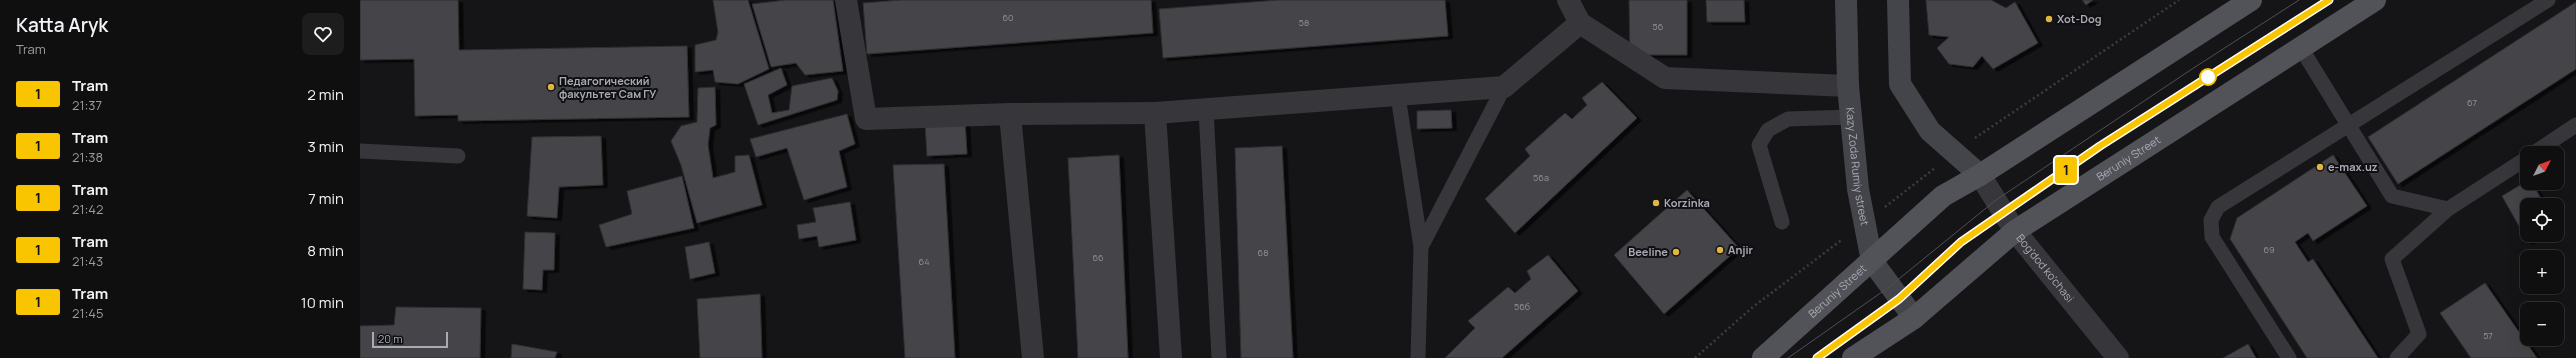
<!DOCTYPE html>
<html lang="en">
<head>
<meta charset="utf-8">
<style>
  :root { --surface:#100f10; --page:#1e1d1e; --text:#f1f3f6; --muted:#9c9c9f; --line:#302f30 }
  body { margin:0; font-family:Manrope,sans-serif; background:var(--page); color:var(--text); height:100vh; display:flex; flex-direction:column; font-size:15px; white-space:nowrap }
  * { box-sizing:border-box; margin:0 }
  p { font-size:13px; color:var(--muted) }
  .icon { flex:none; width:22px; height:22px; fill:none; stroke:currentColor; stroke-width:2; stroke-linecap:round; stroke-linejoin:round }
  .map { position:relative; flex:1; overflow:hidden }
  .panel { display:flex; flex-direction:column; background:var(--surface); width:360px }
  .panel>* { flex:none }
  .badge { padding:0 8px; border-radius:3px; font-size:14px; line-height:26px }
  .needle { width:26px; rotate:48deg }
  .fabs { position:absolute; left:2160px; top:146px; display:grid; gap:8px }
  .fabs a { display:grid; place-items:center; width:44px; height:44px; border-radius:8px; background:var(--surface); box-shadow:0 4px 16px #0002,0 0 0 1px var(--line); font-size:20px }
  .scale { position:absolute; left:12px; bottom:10px; width:76px; box-sizing:border-box; padding-left:4px; border:2px solid #a8abb5; border-top:0; font-size:11px; line-height:14px; white-space:nowrap; color:#a8abb5; -webkit-text-stroke:3px #100f11; paint-order:stroke }
  .map>.badge { position:absolute; translate:-50% -50%; box-shadow:0 0 0 2px #fff }
  .round { display:grid; place-items:center; flex:none; width:42px; height:42px; border-radius:8px; background:var(--page) }
  .summary { display:flex; align-items:center; justify-content:space-between; height:68px; padding:0 16px }
  h1 { font-size:19px; font-weight:600; line-height:30px }
  ul { padding:0; list-style:none }
  li { display:flex; align-items:center; gap:12px; height:52px; padding:0 16px }
  li div { flex:1 }
  li b { display:block; font-size:15px }
  li em { font-style:normal }
  li .badge { min-width:44px; font-weight:700; text-align:center }
  main { display:flex; flex:1; min-height:0 }
  .map>svg:first-child { display:block }
</style>
</head>
<body>
<main>
<section class="panel">
<div class="summary"><div><h1>Katta Aryk</h1><p>Tram</p></div><a class="round"><svg class="icon" aria-label="heart" viewBox="0 0 24 24"><path d="M12 20l-8-8c-3-5 5-10 8-4 3-6 11-1 8 4z"/></svg></a></div>
<ul>
<li><span class="badge" style="background:#f9c400;color:#111">1</span><div><b>Tram</b><p>21:37</p></div><em>2 min</em></li>
<li><span class="badge" style="background:#f9c400;color:#111">1</span><div><b>Tram</b><p>21:38</p></div><em>3 min</em></li>
<li><span class="badge" style="background:#f9c400;color:#111">1</span><div><b>Tram</b><p>21:42</p></div><em>7 min</em></li>
<li><span class="badge" style="background:#f9c400;color:#111">1</span><div><b>Tram</b><p>21:43</p></div><em>8 min</em></li>
<li><span class="badge" style="background:#f9c400;color:#111">1</span><div><b>Tram</b><p>21:45</p></div><em>10 min</em></li>
</ul>
</section>
<div class="map">
<svg width="2216" height="358" viewBox="0 0 2216 358">
  <defs>
    <filter id="shadow"><feDropShadow dx="4.5" dy="2.5" stdDeviation="0" flood-color="#0009"/></filter>
  </defs>
  <rect width="100%" height="100%" fill="#151416"/>
  <path fill="#444549" stroke="#2f2f32" filter="url(#shadow)" d="M0 0H98L99 50 327 46 329 117 98 121V115L55 116 54 59 0 60Z
    M353 0H388L409 69 378 84 355 82 353 70 335 72V45L356 40 358 32Z
    M426 0H473L483 71 445 75 436 63 411 67 392 4Z
    M541 0H791L793 33 507 54 503 3Z
    M919 0H1085L1088 36 803 58 799 9Z
    M1269 0H1327V55H1270Z
    M1346 0H1384L1385 22H1347Z
    M1566 0H1631L1646 8 1655 2 1678 43 1633 69 1622 56 1613 67 1589 64 1577 48 1589 37 1569 35Z
    M1722 0H1733L1726 5Z
    M2216 2V69L2038 184 2008 137Z
    M421 68 427 85 408 95 412 113 429 110 432 86 472 78 478 91 477 100 398 125 384 84Z
    M1242 82 1277 118 1155 233 1125 199 1170 156 1165 149 1205 113 1212 119 1227 105 1222 98Z
    M355 87 356 125 350 128 348 145 353 178 375 172V156L389 155 402 205 337 223 321 165 311 141 321 126 337 122 338 88Z
    M1091 110 1092 128 1057 129V111Z
    M487 114 495 144 479 151 487 187 444 200 427 148 396 157 390 139Z
    M605 120 607 154 567 156 565 122Z
    M241 136 243 185 199 187 197 218 167 216 172 137Z
    M922 146 933 358H881L875 148Z
    M759 155 768 358H718L708 158Z
    M1973 155 2007 206 1953 241 1948 233 1935 242 1948 262 1953 259 2018 358H1947L1870 239 1877 218Z
    M584 164 595 358H545L533 165Z
    M322 176 334 228 246 247 239 225 272 214 267 191Z
    M2167 181 2172 183 2185 205H2167V235H2182L2168 242 2142 196Z
    M1327 190 1379 248 1304 314 1254 255Z
    M490 202 496 240 459 247 457 236 439 239 437 225 456 222 453 208Z
    M165 232 195 233 194 270H183L182 290 163 289Z
    M349 242 355 273 330 279 325 247Z
    M1188 255 1218 291 1142 358H1085L1115 328 1108 321 1148 287 1155 293 1171 279 1167 271Z
    M2125 283 2177 358H2111L2080 313Z
    M400 294 402 358H340L337 299Z
    M36 307 121 308 120 358H0V326L34 325Z
    M152 344 197 352 195 358H151Z
    M1888 344 1896 358H1863Z"/>
  <g fill="none" stroke-linecap="round" stroke-linejoin="round">
    <path stroke="#3c3d41" stroke-width="2.5" stroke-dasharray="2 3" stroke-linecap="butt" d="M1615 138 1819 0
      M1525 207 1575 168
      M1335 358 1394 306 1483 239"/>
    <path stroke="#36363b" stroke-width="15" d="M1941 48 2032 196 2088 209 2167 158
      M1038 96 1061 247 1058 358
      M846 109 859 358
      M0 151 98 156
      M2174 153 2216 125
      M1422 222 1399 145 1408 130 1428 119 1492 117
      M1061 247 1144 87
      M1929 358 1852 237 1851 220 1858 207 2188 0
      M2037 358 2059 334 2032 259 2088 209"/>
    <g stroke="#36363b" stroke-width="22">
      <path d="M486 0 506 119 650 114 673 358"/>
      <path d="M1220 23 1305 78 1488 86"/>
      <path d="M650 114 795 113"/>
      <path id="s1" d="M1620 175 1655 231 1758 358"/>
      <path d="M811 358 795 113 1144 87 1220 23 1208 0"/>
    </g>
    <g stroke="#44454a" stroke-width="22">
      <path id="s2" d="M1486 0 1488 86 1498 189 1512 261 1554 318"/>
      <path d="M1538 0 1540 84 1570 131 1620 175"/>
    </g>
    <g stroke="#525359" stroke-width="22">
      <path id="s3" d="M1403 358 1583 196 1620 175 1891 0"/>
      <path id="s4" d="M1493 358 1554 318 1655 231 2015 0"/>
    </g>
    <path stroke="#4f5055" stroke-width="1" d="M1428 358 1529 287 1636 200 1832 69 1939 0
      M1457 358 1539 299 1601 242 1740 146 1969 0"/>
  </g>
  <g fill="none" stroke-linecap="round" stroke-linejoin="round">
    <g stroke="#fff" stroke-width="9">
      <path id="line" d="M1457 358 1539 299 1601 242 1740 146 1969 0"/>
    </g>
    <use href="#line" stroke="#f9c400" stroke-width="6"/>
  </g>
  <g fill="#dfb543" stroke="#100f11" stroke-width="1.5">
    <circle cx="1689" cy="19" r="4"/>
    <circle cx="191" cy="87" r="4"/>
    <circle cx="1960" cy="167" r="4"/>
    <circle cx="1296" cy="203" r="4"/>
    <circle cx="1360" cy="250" r="4"/>
    <circle cx="1316" cy="252" r="4"/>
  </g>
  <circle fill="#fff" stroke="#f9c400" stroke-width="2" cx="1848" cy="77" r="8"/>
  <g text-anchor="middle" stroke-width="4" stroke-linejoin="round" paint-order="stroke">
    <g font-size="9" fill="#8f929a">
      <text x="648" y="21">60</text>
      <text x="944" y="26">58</text>
      <text x="1298" y="30">56</text>
      <text x="2112" y="106">67</text>
      <text x="1181" y="181">56а</text>
      <text x="1909" y="253">69</text>
      <text x="903" y="256">68</text>
      <text x="738" y="261">66</text>
      <text x="564" y="265">64</text>
      <text x="1162" y="310">56б</text>
      <text x="2128" y="339">57</text>
    </g>
    <g font-size="11" font-weight="bold" fill="#a8abb5" stroke="#100f11" text-anchor="start">
      <text x="1697" y="23">Xot-Dog</text>
      <text x="199" y="85">Педагогический<tspan x="199" dy="13">факультет Сам ГУ</tspan></text>
      <text x="1968" y="171">e-max.uz</text>
      <text x="1304" y="207">Korzinka</text>
      <text x="1368" y="254">Anjir</text>
      <text x="1308" y="256" text-anchor="end">Beeline</text>
    </g>
    <g font-size="11" fill="#a8abb5" stroke="#100f11">
      <text dy="4" stroke="none"><textPath href="#s4" startOffset="341">Beruniy Street</textPath></text>
      <text dy="4" stroke="none"><textPath href="#s2" startOffset="167">Kazy Zoda Rumiy street</textPath></text>
      <text dy="4" stroke="none"><textPath href="#s1" startOffset="114">Bog'dod ko'chasi</textPath></text>
      <text dy="4" stroke="none"><textPath href="#s3" startOffset="100">Beruniy Street</textPath></text>
    </g>
  </g>
</svg>
<div class="fabs">
<a><svg class="needle" viewBox="-14 -14 28 28"><path d="M0-13l5 13h-10z" fill="#e53935"/><path d="M0 13l5-13h-10z" fill="#9c9c9f"/></svg></a>
<a><svg class="icon" aria-label="locate" viewBox="0 0 24 24"><circle cx="12" cy="12" r="6"/><path d="M12 2v4M12 18v4M2 12h4M18 12h4"/></svg></a>
<a>+</a>
<a>−</a>
</div>
<div class="scale">20 m</div>
<b class="badge" style="left:1706px;top:170px;background:#f9c400;color:#111">1</b>
</div>
</main>
</body>
</html>
